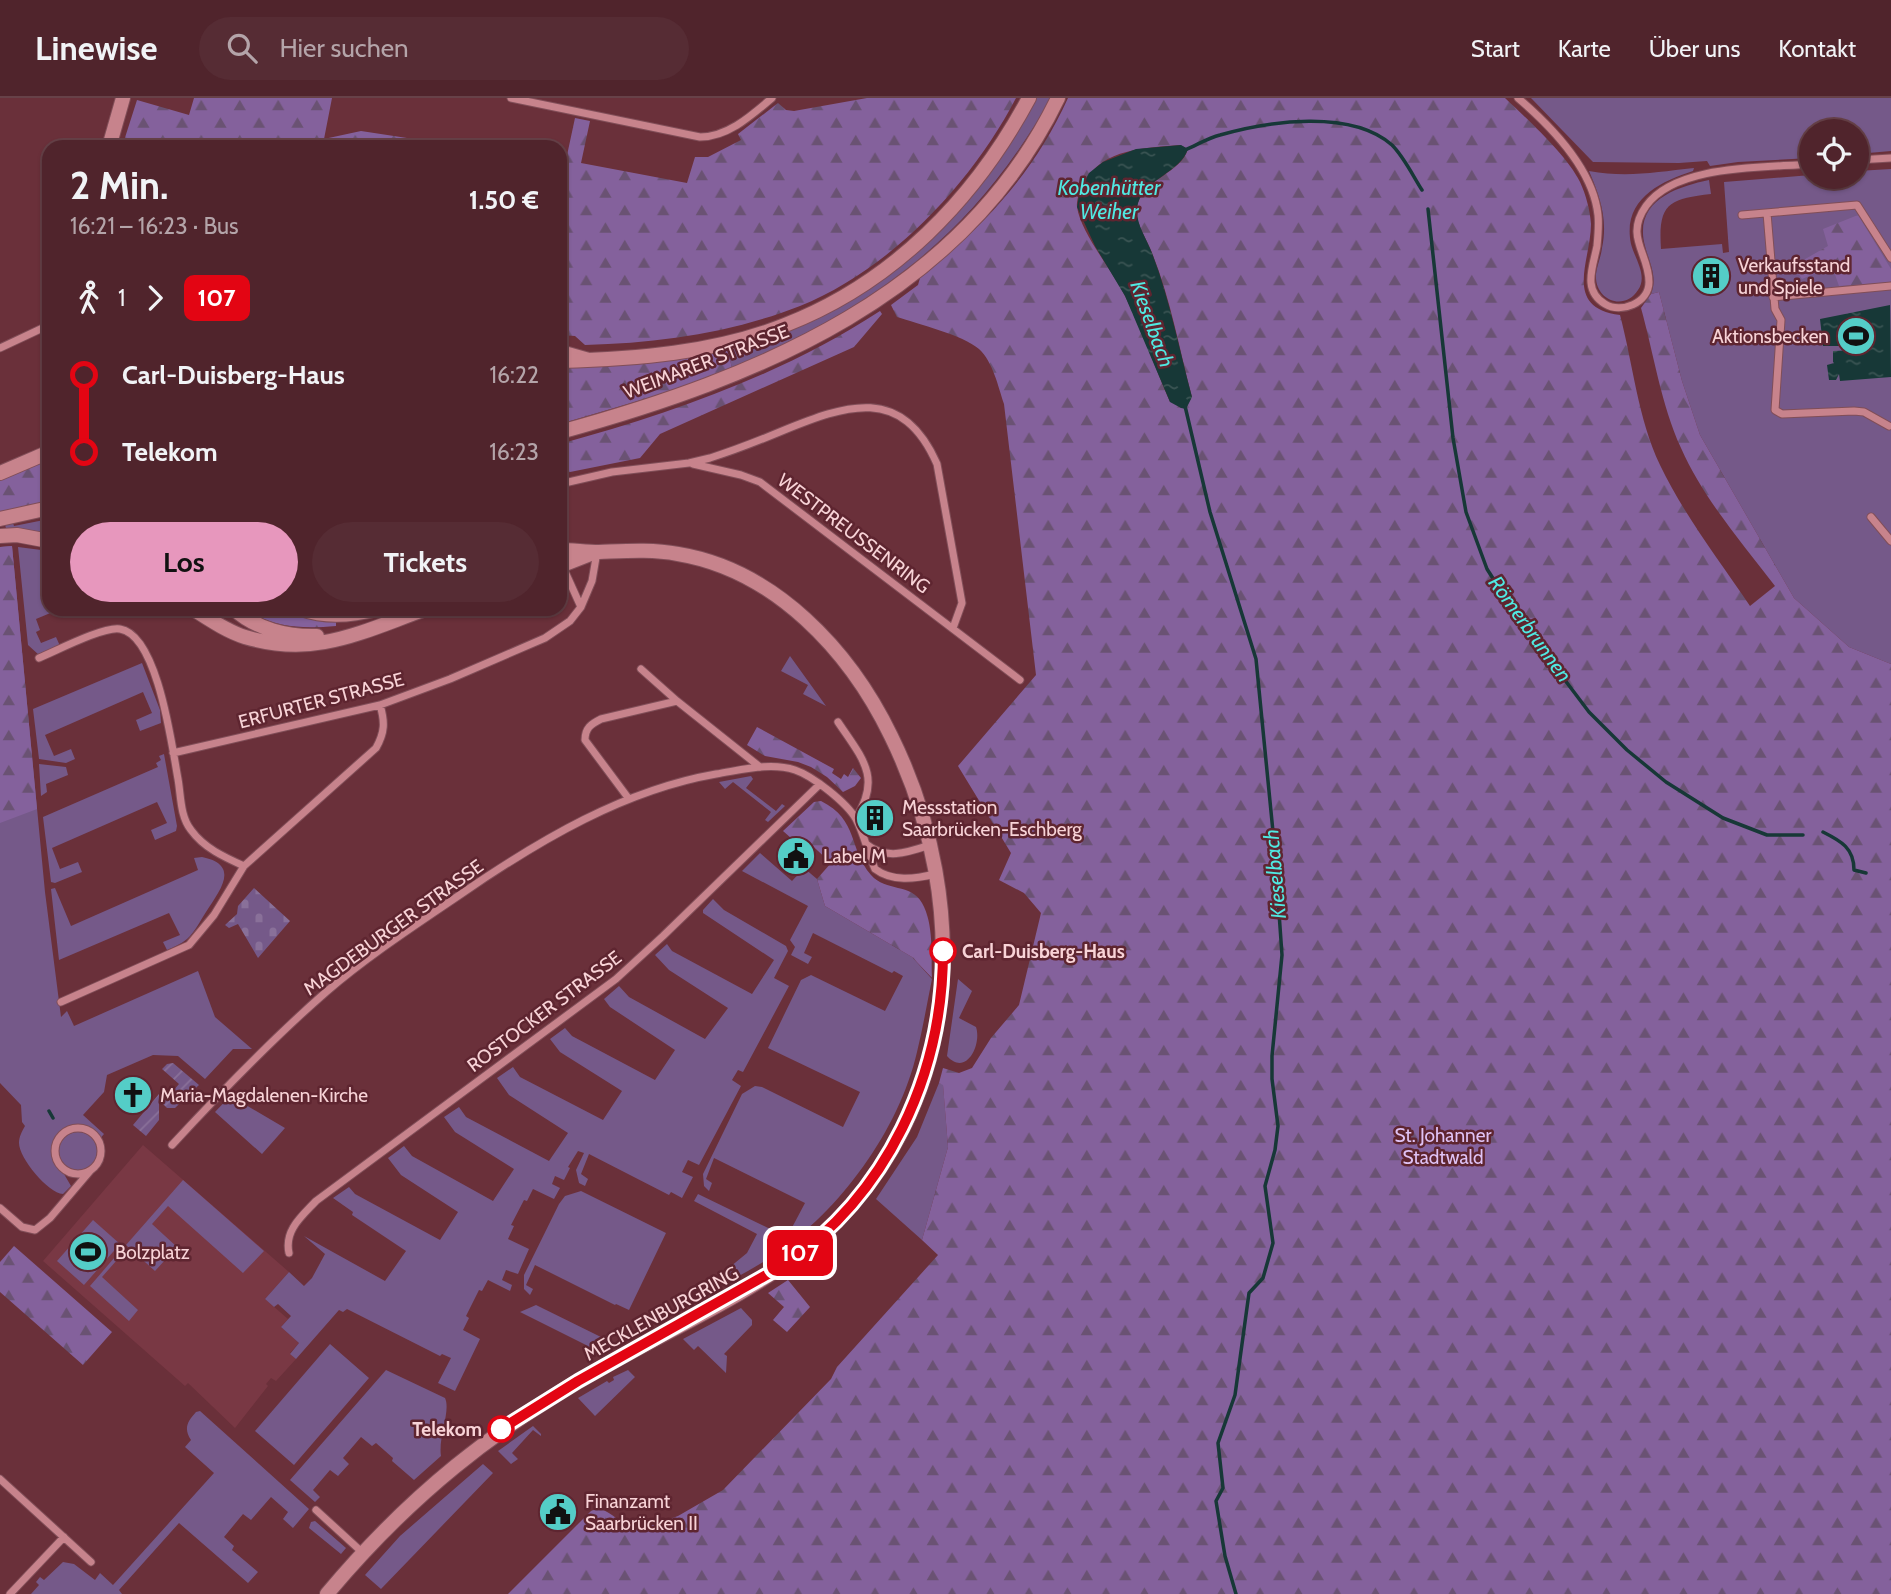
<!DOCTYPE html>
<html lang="de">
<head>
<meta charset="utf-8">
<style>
  :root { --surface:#50242c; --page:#562c34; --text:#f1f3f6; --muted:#b4a4a9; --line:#674148; --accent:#e797bd }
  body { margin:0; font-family:Cabin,sans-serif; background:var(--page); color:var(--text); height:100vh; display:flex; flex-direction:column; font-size:26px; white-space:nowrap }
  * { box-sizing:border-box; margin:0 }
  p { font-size:23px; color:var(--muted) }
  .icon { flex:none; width:38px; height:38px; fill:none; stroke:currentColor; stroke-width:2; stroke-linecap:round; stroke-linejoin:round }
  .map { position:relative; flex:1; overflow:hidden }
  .drawer { position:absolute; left:42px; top:42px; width:525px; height:476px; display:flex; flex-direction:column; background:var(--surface); border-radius:21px; box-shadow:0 2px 5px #0004,0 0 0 2px var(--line) }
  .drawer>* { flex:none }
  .badge { padding:0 14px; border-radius:10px; font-size:24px; line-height:46px }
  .controls { position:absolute; left:1799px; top:21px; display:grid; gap:14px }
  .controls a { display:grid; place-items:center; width:70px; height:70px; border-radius:50%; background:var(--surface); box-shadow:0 2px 5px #0004,0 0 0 2px var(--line); font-size:35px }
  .map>.badge { position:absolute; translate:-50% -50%; box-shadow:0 0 0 4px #fff }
  .legs { display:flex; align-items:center; gap:10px; height:77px; padding:0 28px; font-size:23px }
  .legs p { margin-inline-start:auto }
  .overview { display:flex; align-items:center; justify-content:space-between; height:119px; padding:0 28px }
  h1 { font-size:38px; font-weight:700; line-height:52px }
  .primary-button { display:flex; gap:14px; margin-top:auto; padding:14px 28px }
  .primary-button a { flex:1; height:80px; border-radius:42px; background:var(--accent); color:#111; font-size:28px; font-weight:700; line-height:80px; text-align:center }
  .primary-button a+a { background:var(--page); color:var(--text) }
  ul { padding:0 28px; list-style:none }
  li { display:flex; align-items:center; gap:24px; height:77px; font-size:26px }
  li i { display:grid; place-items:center; width:10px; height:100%; margin:0 9px; background:currentColor }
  li i::after { content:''; width:18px; height:18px; margin:-9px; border:5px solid; border-radius:50%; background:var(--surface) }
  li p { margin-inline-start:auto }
  li:first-child i { background:linear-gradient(#0000 50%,currentColor 0) }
  li:last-child i { background:linear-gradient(currentColor 50%,#0000 0) }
  header { display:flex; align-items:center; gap:42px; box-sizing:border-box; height:98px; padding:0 35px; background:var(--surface); border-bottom:2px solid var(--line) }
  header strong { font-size:33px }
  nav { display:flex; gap:38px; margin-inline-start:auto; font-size:24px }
  .search { width:490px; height:63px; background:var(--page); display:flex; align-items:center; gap:18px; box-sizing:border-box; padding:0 24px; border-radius:38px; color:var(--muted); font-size:26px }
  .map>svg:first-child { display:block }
</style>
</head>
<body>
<header>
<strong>Linewise</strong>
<div class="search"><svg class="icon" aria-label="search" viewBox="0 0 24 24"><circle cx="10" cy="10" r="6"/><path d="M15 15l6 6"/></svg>Hier suchen</div>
<nav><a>Start</a><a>Karte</a><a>Über uns</a><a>Kontakt</a></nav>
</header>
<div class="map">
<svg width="1891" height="1496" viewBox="0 0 1891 1496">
  <defs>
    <pattern id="forest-firs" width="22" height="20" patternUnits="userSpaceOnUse" patternTransform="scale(1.75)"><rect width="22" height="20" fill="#84619c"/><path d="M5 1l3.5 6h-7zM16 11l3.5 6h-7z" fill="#6a5273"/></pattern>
    <pattern id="cemetery-stones" width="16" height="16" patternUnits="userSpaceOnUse" patternTransform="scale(1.75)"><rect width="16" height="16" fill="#755989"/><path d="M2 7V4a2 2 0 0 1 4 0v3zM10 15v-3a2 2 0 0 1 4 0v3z" fill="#897099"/></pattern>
    <pattern id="garden-furrows" width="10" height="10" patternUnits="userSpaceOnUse" patternTransform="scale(1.75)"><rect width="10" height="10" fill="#755989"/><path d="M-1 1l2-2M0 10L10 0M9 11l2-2" fill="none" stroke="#897099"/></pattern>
    <pattern id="water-ripples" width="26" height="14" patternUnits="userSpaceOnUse" patternTransform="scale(1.75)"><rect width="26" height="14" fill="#173837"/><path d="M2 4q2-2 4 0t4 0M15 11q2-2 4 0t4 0" fill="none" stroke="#3a5453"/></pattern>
  </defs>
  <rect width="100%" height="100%" fill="#6a303a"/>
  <path fill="#793844" d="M143 1047 289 1174 265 1201 288 1221 281 1229 299 1245 290 1255 296 1261 276 1283 271 1280 266 1286 268 1288 235 1330 188 1285 185 1288 43 1163Z"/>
  <path fill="#755989" d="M1036 0H1051C972 139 876 207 732 271L728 251 847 204 885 180 907 162 1025 19Z
    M1531 0H1891V53L1857 56V33H1811V60L1738 64 1710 68 1707 63 1679 65 1593 64Z
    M1694 70 1693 73C1659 84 1622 102 1631 146 1635 161 1648 178 1638 192 1624 214 1594 202 1596 176 1597 167 1601 159 1602 150 1608 121 1600 99 1589 73 1627 80 1656 74 1694 70Z
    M1891 71V566L1849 549 1794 500 1700 337 1682 283 1659 194 1651 196C1658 179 1649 164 1645 148 1633 103 1676 89 1709 82L1711 96C1668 101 1658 106 1661 151L1722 146 1723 155 1729 154 1724 84 1811 77V79H1857V73Z
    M49 421V435L6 430 5 427 13 425 14 428Z
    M12 448 45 794 61 919 67 913 74 928 198 873 215 919 252 951H233L205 981 178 958 153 957 107 977 104 994 83 1017 104 1036 98 1043C76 1011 36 1049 66 1073L64 1076 71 1088 63 1096C48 1095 19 1060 19 1045 19 1039 22 1033 25 1028L22 1024 21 1007 0 985V449Z
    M18 449 49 453V511H60L36 521 40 532 36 534 41 545 56 539 60 548 39 557 28 547Z
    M790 558 826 608 803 596 808 587 781 573Z
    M142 565 160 612 161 625 140 633 136 622 152 615 143 594 45 637 54 658 71 651 75 661 66 665 39 661 33 611Z
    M164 656 177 728 176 733 155 742 151 732 167 725 157 704 52 750 60 771 78 764 82 774 55 785 51 784 43 719 158 669 156 665 161 662 159 658Z
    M39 666 66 669 68 677 46 686 47 694 41 698Z
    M751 678 753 681 746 690 776 713 782 706 785 708 768 724 765 722 771 714 733 684 725 691 719 684Z
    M760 755 792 783 804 770 817 781 825 808 912 859 932 881C927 905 923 930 917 954 899 1032 840 1113 774 1157 746 1176 715 1190 685 1206L747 1155 757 1136 694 1103 698 1096 787 1139 805 1105 714 1060 706 1081 712 1085 709 1093 704 1088 703 1076 742 996 755 988 762 989 843 1029 860 994 768 950 801 882 811 877 885 913 903 878 894 873 892 875 813 835 804 855 812 859 808 866 791 857 795 849 790 842 808 808 742 773Z
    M202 759C241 767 220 792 206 814 200 823 195 834 187 841 181 846 174 849 167 852L163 844 180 837 169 815 59 862 51 791 55 790 71 828 198 772 194 760Z
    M713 801 724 812 786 848 788 853 774 880 789 888 743 974 738 972 732 982 741 988 699 1067 688 1062 682 1074 693 1079 682 1100 671 1094 669 1097 589 1056 581 1076 588 1081 585 1088 579 1085 576 1072 584 1055 578 1053 568 1069 570 1070 564 1082 555 1078 552 1086 560 1090 554 1101 533 1091 527 1103 524 1102 511 1127 514 1128 508 1141 529 1151 518 1176 506 1172 502 1182 512 1187 510 1193 488 1182 482 1193 479 1192 466 1218 469 1220 463 1232 480 1241 455 1293 438 1285 451 1260 442 1256 440 1258 347 1211 343 1214 339 1212 296 1261 290 1256 299 1245 281 1229 291 1218 278 1206 274 1209 265 1201 289 1174 304 1188 312 1180 325 1156 304 1138 385 1183 406 1153 352 1117 353 1114 333 1100 349 1089 355 1096 440 1142 458 1114 401 1077 388 1060 404 1048 412 1058 493 1103 514 1071 455 1034 444 1019 459 1009 466 1019 549 1063 568 1035 509 997 497 980 513 969 520 979 603 1022 622 993 560 954 550 941 565 930 572 938 655 982 675 952 610 909 604 901 619 888 629 899 705 941 728 910 669 872 655 857 667 846 672 853 752 896 774 862 703 815V812Z
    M958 881 972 893 959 920 976 929C982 947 966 979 947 958Z
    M939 985 943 986 948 1049 922 1142 876 1101 917 1039Z
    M234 994 239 1003 285 1030 262 1056 215 1014Z
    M59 1053a19 19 0 1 1 38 0a19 19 0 1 1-38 0Z
    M183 1082 264 1153 243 1175 168 1108 152 1126 177 1149 155 1173 126 1147Z
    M581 1093 666 1135 629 1212 616 1206 615 1207 535 1167 526 1187 533 1191 530 1197 524 1191V1177L559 1106 565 1098Z
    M93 1122 120 1146 84 1187 57 1163Z
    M121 1152 124 1154 102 1179 138 1212 129 1223 90 1188Z
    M536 1207 605 1241 608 1247 595 1255 585 1250 586 1247 520 1214Z
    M741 1210 752 1222V1227L724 1256 727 1258 726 1275 698 1248 694 1252 683 1241Z
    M330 1246 369 1280 294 1367 255 1333Z
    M386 1272 445 1300C451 1313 438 1339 441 1358L414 1382 392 1363 393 1360 376 1345 372 1348 361 1339 343 1360 349 1366 338 1378 330 1372 313 1392 320 1399 315 1404 290 1382Z
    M628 1272 635 1279 595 1318 578 1300 607 1283 609 1285 614 1282 613 1279Z
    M200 1313 309 1411 293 1430 283 1421 288 1414 271 1399 251 1422 243 1416 224 1439 234 1448 232 1452 258 1474 248 1485 179 1425 119 1492 122 1496H31L39 1487 36 1484 40 1479 44 1482 63 1464 74 1466 95 1482 100 1475 113 1487 214 1375 185 1349 191 1342C183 1330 188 1323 196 1314Z
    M533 1328 541 1336V1338L533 1332 512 1355 518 1361 511 1366 498 1353Z
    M483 1366 493 1375 381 1491 365 1477 400 1438Z
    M315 1423 346 1450 341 1456 309 1430 311 1424Z"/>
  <path fill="url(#forest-firs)" fill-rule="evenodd" d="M194 0H332L324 41 361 33 466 49H122L137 2 189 17Z
    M867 0H1016C972 85 890 172 800 208 731 235 659 245 585 247L575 238 560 237V62H566L575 20 590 23 581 65 687 85 695 59H708L741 42 738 36 778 5 786 12 794 13Z
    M1068 0H1505C1527 21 1567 57 1580 84 1586 97 1590 112 1591 126 1591 163 1562 209 1620 217 1633 266 1638 321 1660 367 1684 417 1719 462 1750 508L1775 488C1742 445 1703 400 1681 350 1661 306 1654 257 1641 210L1651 196 1659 194 1682 283 1700 337 1794 500 1849 549 1891 566V1496H508L591 1413C606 1406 619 1424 631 1432L645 1430 678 1418 723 1392 831 1281 837 1269 938 1157 922 1142 948 1049 943 987 939 985 943 970 959 975 972 970 991 940 1019 907 1041 815 1024 795 999 782 1011 755 958 668 1036 577 1004 306C998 288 993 264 979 251 963 237 918 226 897 219L891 207 918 187 920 180C984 127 1033 77 1068 0ZM1180 47 1188 51C1181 75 1146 80 1138 105 1133 121 1144 136 1150 150 1170 197 1179 250 1192 299L1170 304C1155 269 1142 234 1126 200 1114 174 1081 136 1077 109 1076 101 1081 91 1085 84 1102 50 1147 50 1180 47Z
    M1858 117 1891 171V184L1839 188 1832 168 1802 181 1793 168 1828 148 1823 131Z
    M880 213 882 216 854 249 660 336 640 360 560 376V346C672 315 782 277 880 213Z
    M728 251 732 271 675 292 560 326V270C617 269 672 263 728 251Z
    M49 361V403L0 414V382Z
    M12 448 37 711 0 725V449Z
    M245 511H283L297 518 336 524V528C302 531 274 530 245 511Z
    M757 629 834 671 832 675 841 681 844 676 848 679 853 670 861 680 855 688 843 694 827 679 811 669 798 664 765 658 747 647Z
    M821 703C859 722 848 750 871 777 886 794 911 785 922 805 934 826 931 857 932 880L912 859 825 808 817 781 831 765 804 740H791L783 733 814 704Z
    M14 1148 112 1234 83 1267 0 1194V1164Z
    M788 1182 810 1209 787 1234 773 1222 784 1209 768 1195Z"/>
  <path fill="url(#cemetery-stones)" d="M254 790 290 823 258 860 238 826 229 830 225 827 237 816 238 808Z"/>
  <path fill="url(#garden-furrows)" d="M173 965 199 987 175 1010H167L163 1006V996L167 1000 179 986 162 971 167 966Z
    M159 996V1022L146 1038 133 1027Z"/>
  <path fill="url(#water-ripples)" d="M1181 47 1188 51C1180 75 1146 80 1138 105 1133 122 1146 139 1152 155 1170 202 1179 251 1192 299L1186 311 1181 310 1170 304 1125 198 1095 148 1077 109 1080 92 1089 75 1103 64 1136 51Z
    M1890 207 1891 279 1840 283 1839 276 1836 282H1829L1827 267 1834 265 1839 270 1833 264V253L1857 252 1858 255V248H1823L1820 221Z"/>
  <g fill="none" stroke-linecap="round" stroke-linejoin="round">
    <path stroke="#173837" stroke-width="3.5" d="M1185 52C1197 47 1208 40 1220 37 1269 23 1351 11 1392 47 1404 59 1413 78 1422 92
      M1428 111 1453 340 1466 414 1487 471 1518 520 1589 614 1627 652 1666 684 1723 720 1767 737H1803
      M1185 308 1210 414 1256 561 1274 744 1282 857 1272 958V981L1278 1028 1275 1052 1265 1088 1273 1145 1263 1180 1249 1195 1235 1297 1218 1345 1223 1390 1216 1403 1225 1458 1236 1496
      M1823 734C1841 743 1854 750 1854 772L1866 775
      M49 1013 53 1020"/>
    <g stroke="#804e58" stroke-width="9">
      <path id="street" d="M511 0 700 39C728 39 752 17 772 0
        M1518 0C1552 29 1593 71 1598 117 1599 127 1598 138 1597 148 1593 169 1582 192 1605 206 1621 216 1649 205 1649 184 1649 155 1624 139 1646 108 1676 66 1764 70 1811 66
        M1857 62 1891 60
        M1767 115 1775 211 1781 222 1775 312 1782 316 1854 313 1864 314 1889 328
        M1742 117 1857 107 1891 160
        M1773 199 1891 188
        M0 250 49 227
        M560 250 588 258
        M693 366 741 377 760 384 1020 582
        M560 386 612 374 689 365 710 360C735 352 758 343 782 333 846 307 902 286 937 366L962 505 953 530
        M1871 419 1891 443
        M562 467 581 509
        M39 560C56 553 104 528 120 531 158 537 172 649 178 681 181 698 180 718 191 732 204 750 224 759 244 768
        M641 571 677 603
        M838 624C862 660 882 679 856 720
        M173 655 380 607 450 581 545 540 570 523 581 509 592 483 597 454
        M629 701 585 642C585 630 591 626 601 621L677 603 760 669
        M866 746C886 762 906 755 930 747
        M61 904 189 847 214 817 244 768 376 650C385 634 385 624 380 607
        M55 1053a23 23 0 1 1 46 0a23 23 0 1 1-46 0Z
        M172 1047C221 994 271 942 326 894 369 857 417 826 464 794 540 742 624 692 716 676 742 672 770 664 795 672 813 678 847 705 856 721 864 736 868 755 875 771 892 784 915 781 935 776
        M0 1110 22 1129 35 1132 50 1120 90 1073
        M289 1155C284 1132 302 1118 316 1103L616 881 663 838 820 686
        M0 1381 91 1464
        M316 1412 363 1455
        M10 1496 64 1439"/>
    </g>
    <g stroke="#804e58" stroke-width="16">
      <path id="secondary" d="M109 49 123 0
        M560 263C635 261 715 255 785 227 893 185 975 101 1029 0
        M560 334C757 280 963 197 1058 0
        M0 375 49 354
        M0 421 49 410
        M0 438 17 437 49 443
        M560 468 593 455
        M193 511C209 521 226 533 245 539 315 560 361 534 426 511
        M234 511C256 531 288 539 317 538
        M301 511C326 520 351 518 377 511
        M327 1496C409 1398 494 1330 605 1268 670 1231 752 1195 809 1148 963 1021 975 809 891 638 850 553 775 472 678 456 651 451 626 453 599 454 586 454 573 452 560 452"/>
    </g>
    <use href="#street" stroke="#c7838c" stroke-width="7"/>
    <use href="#secondary" stroke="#c7838c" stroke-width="14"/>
  </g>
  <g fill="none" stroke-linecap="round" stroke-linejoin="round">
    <g stroke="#fff" stroke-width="16">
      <path id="line-1" d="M501 1331 578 1283 784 1167C887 1097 943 977 943 853"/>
    </g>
    <use href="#line-1" stroke="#e30513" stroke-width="10"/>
  </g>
  <defs>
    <g id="building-disc" transform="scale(2.0125)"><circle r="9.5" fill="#54cdc7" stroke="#5e2530"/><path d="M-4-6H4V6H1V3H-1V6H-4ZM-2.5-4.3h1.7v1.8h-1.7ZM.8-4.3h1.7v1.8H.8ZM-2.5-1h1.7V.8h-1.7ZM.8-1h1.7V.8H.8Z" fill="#111"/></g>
    <g id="stadium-disc" transform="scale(2.0125)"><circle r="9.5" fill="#54cdc7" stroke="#5e2530"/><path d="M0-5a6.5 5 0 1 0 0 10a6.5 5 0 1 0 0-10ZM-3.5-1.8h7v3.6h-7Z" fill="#111"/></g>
    <g id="civic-disc" transform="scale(2.0125)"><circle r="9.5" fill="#54cdc7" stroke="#5e2530"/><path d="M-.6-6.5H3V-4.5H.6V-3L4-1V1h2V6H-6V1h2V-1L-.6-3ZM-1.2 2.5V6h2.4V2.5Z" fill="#111"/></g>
    <g id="church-disc" transform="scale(2.0125)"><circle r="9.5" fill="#54cdc7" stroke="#5e2530"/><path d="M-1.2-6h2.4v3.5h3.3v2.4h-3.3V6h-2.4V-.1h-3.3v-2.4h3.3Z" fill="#111"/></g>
  </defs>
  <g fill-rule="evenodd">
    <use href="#building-disc" x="1711" y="178"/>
    <use href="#stadium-disc" x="1856" y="238"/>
    <use href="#building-disc" x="875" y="720"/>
    <use href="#civic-disc" x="796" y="758"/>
    <use href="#church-disc" x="133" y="997"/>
    <use href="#stadium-disc" x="88" y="1154"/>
    <use href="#civic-disc" x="558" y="1414"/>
  </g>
  <g fill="#fff" stroke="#e30513" stroke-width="3.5">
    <circle cx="943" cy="853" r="12"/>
    <circle cx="501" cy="1331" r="12"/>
  </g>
  <g text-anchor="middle" stroke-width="5" stroke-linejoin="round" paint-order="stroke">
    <g font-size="19" fill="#f8d3d7" stroke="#5e2530" text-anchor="start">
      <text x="1738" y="174">Verkaufsstand<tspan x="1738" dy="22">und Spiele</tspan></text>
      <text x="1829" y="245" text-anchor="end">Aktionsbecken</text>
      <text x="902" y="716">Messstation<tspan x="902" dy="22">Saarbrücken-Eschberg</tspan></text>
      <text x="823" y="765">Label M</text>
      <text x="160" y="1004">Maria-Magdalenen-Kirche</text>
      <text x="115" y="1161">Bolzplatz</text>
      <text x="585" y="1410">Finanzamt<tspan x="585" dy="22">Saarbrücken II</tspan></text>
    </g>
    <g font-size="19" fill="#f8d3d7" stroke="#5e2530">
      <text transform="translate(706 263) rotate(-21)" y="7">WEIMARER STRASSE</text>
      <text transform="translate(854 435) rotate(37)" y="7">WESTPREUSSENRING</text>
      <text transform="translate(321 602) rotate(-15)" y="7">ERFURTER STRASSE</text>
      <text transform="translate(393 829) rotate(-36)" y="7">MAGDEBURGER STRASSE</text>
      <text transform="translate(544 913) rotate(-37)" y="7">ROSTOCKER STRASSE</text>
      <text transform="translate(661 1215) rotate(-29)" y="7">MECKLENBURGRING</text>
    </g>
    <g font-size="19" font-weight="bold" fill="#f8d3d7" stroke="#5e2530" text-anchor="start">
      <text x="962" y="860">Carl-Duisberg-Haus</text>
      <text x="482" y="1338" text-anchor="end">Telekom</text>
    </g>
    <g font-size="19" fill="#dfc2f5" stroke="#5e2530">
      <text x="1443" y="1044">St. Johanner<tspan x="1443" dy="22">Stadtwald</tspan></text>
    </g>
    <g font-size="21" font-style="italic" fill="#50e9e2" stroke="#5e2530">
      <text x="1109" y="97">Kobenhütter<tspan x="1109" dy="24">Weiher</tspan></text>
      <text transform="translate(1152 226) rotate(70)" y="7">Kieselbach</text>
      <text transform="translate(1530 531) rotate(54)" y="7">Römerbrunnen</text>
      <text transform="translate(1275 776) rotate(-95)" y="7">Kieselbach</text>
    </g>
  </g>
</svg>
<div class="controls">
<a><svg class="icon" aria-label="locate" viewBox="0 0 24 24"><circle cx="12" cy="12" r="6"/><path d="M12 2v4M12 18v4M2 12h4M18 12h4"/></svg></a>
</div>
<b class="badge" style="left:800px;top:1155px;background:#e30513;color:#fff">107</b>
<section class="drawer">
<div class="overview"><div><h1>2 Min.</h1><p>16:21 – 16:23 · Bus</p></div><b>1.50 €</b></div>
<div class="legs"><svg class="icon" aria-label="walk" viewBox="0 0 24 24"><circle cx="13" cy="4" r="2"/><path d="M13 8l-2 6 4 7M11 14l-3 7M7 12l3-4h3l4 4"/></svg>1<svg class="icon" aria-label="forward" viewBox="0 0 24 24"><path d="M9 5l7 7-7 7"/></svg><b class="badge" style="background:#e30513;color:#fff">107</b></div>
<ul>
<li><i style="color:#e30513"></i><b>Carl-Duisberg-Haus</b><p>16:22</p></li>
<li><i style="color:#e30513"></i><b>Telekom</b><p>16:23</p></li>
</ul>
<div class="primary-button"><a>Los</a><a>Tickets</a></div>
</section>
</div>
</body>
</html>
